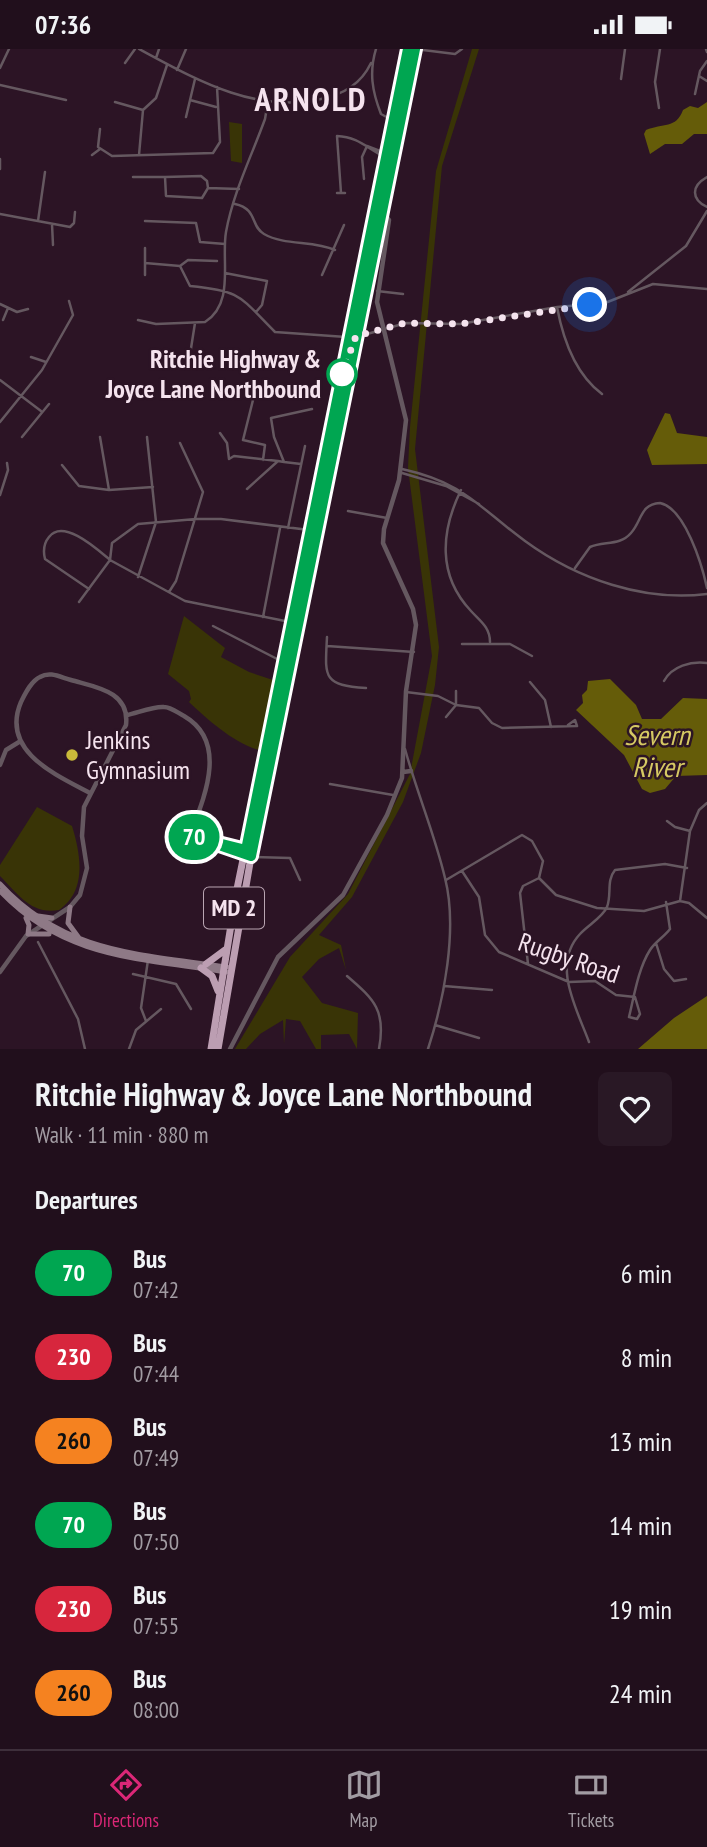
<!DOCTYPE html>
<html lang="en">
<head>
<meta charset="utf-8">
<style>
  :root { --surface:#210f1c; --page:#291825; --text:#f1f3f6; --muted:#a29ca3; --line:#3e2f3b; --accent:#db2777 }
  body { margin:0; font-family:"PT Sans Narrow",sans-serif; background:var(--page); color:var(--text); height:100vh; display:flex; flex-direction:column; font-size:26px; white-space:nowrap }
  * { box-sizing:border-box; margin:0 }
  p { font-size:23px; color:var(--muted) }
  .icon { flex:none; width:38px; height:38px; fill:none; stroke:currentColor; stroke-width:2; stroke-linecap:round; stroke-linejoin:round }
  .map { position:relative; height:1000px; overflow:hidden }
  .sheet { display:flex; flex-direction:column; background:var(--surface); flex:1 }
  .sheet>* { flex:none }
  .badge { padding:0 14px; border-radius:23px; font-size:24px; line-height:46px }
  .you { position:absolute; width:35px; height:35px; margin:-18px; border:5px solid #fff; border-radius:50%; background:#1a73e8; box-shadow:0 0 0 10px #1a73e833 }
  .map>.badge { position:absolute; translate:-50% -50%; box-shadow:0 0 0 4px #fff }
  h2 { padding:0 35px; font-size:26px; line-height:63px }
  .round { display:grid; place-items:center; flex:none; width:74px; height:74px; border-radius:10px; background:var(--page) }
  .overview { display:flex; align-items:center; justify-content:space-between; height:119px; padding:0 35px }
  h1 { font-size:33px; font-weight:800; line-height:52px }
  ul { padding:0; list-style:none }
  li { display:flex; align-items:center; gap:21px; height:84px; padding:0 35px }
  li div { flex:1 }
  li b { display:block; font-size:26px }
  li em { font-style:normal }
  li .badge { min-width:77px; font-weight:700; text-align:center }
  .status { display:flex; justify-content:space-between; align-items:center; height:49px; padding:0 35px; background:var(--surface); direction:ltr }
  .status svg { height:19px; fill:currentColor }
  .tab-bar { display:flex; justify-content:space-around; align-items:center; height:98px; border-top:2px solid var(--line); background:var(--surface); font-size:19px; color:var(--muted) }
  .tab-bar a { display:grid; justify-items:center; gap:4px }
  .tab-bar .current { color:var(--accent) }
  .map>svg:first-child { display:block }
</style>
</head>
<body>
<div class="status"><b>07:36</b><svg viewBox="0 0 49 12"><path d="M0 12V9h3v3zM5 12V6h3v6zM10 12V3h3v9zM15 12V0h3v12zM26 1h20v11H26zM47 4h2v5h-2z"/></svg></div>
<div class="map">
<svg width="707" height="1000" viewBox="0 0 707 1000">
  <rect width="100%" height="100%" fill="#2c1425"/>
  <path fill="#393406" d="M472 0H479L442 117 415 400 439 598 435 636 421 704 403 753 352 848 319 886 341 896 346 921 339 899 319 910 302 928 322 954 358 964 357 1000 349 985 321 986V1000H316L300 972 286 970 284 995 283 971 260 985 246 1000H235L290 908 348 845 410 725 432 607 408 419 410 378 436 122Z
    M229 73 242 75V114L231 112Z
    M184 567 225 599 221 608 249 623 276 632 262 702C236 696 208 671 189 653L191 650 189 642 168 625Z
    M37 758 72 777C81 806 87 842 59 861 31 866 18 845 0 827V816Z"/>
  <path fill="#655c09" d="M707 53V85H694L682 95H665L650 105 644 85 646 81C663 74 676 80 683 61L690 57 698 59Z
    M665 364 670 365 677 384 707 388V415L652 416 647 401Z
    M610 630 636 656 642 670H661L683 649 707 650V726L676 727 665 740 650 744 642 740 624 706 576 661 583 654 582 646 587 641 588 632Z
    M707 947V1000H638L674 969Z"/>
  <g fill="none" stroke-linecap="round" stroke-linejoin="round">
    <path stroke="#655860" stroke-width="2.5" d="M139 0C195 30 255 65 321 50 344 45 361 35 371 14
      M376 0C369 23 372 42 381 65L392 71
      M415 0 455 5 462 0
      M706 0 707 3
      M156 9 159 0
      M125 14 135 0
      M0 19 9 0
      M177 21 186 0
      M699 27 707 32
      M621 30 625 0
      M0 36 66 51
      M695 45 700 22 707 12
      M190 51 216 58
      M115 53 143 61
      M659 59 655 33 660 0
      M186 68 195 30
      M100 80 98 98 112 107 213 104 220 93 217 38
      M367 97 380 102 385 99
      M92 106 100 100
      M139 106 143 61 156 49 167 16
      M0 110V120
      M201 127 207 132 208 139 202 149 166 147 165 128Z
      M133 128H165
      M707 128C691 137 691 150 707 158
      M364 130 362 108 367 97
      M208 139 239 140
      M337 144H345
      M341 144 337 87C358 88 367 99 383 107
      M235 155C258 160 250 177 264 185 285 197 313 191 335 201
      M0 165 70 178 74 174 75 163
      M38 172 45 123
      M145 172 196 174 200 193 225 195
      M52 175 53 196
      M145 214 180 217 190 237C242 242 239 247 275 283L346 288
      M180 217 188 211 217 212
      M225 224 267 232 262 256 256 263
      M145 226V199
      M322 226 344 176
      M377 242 403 245
      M628 243 686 197 707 162
      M0 255 17 263 28 260
      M557 258C563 290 575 325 602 345
      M3 271 8 259
      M138 271 156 275 205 273C235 254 221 212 226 183 233 144 252 106 265 70L268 52
      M360 287 406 274 460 275 557 258 605 254 653 235 707 240
      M31 308 46 313
      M189 312 195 274
      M0 331 41 362
      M253 351 243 391 265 396 263 411
      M0 373 42 321 73 266 69 252
      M220 384 227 394 229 410 234 407 278 412
      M22 388 49 355
      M100 388 109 441
      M301 415 284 413 274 388 271 369 312 360
      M62 416 79 437 109 441 153 438
      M402 420C465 434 477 457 525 492 577 530 644 553 707 545
      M402 424 446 437 479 455
      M247 440 278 412 284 413
      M461 441C441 482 437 526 471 562 480 572 490 578 490 593
      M0 446 8 421 7 414
      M348 462 387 469
      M288 479 305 397
      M110 511 185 552 290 573
      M575 519 590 498C604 492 620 497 631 484 642 472 640 455 660 454 685 459 702 516 707 539
      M138 528 156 473 147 388
      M89 540 45 510C43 502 44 494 49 488 63 469 97 500 109 510
      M169 543 176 532 203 443 180 394
      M79 553 110 511 112 494 138 475 196 470H221L309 481
      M263 568 280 479
      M213 577 283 613
      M327 588C325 628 322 636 366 639
      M462 595H510L532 607
      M327 597 414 603
      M664 632C672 617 691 612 707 614
      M530 633 545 651 551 678
      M406 643 438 647 456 656 479 659 492 674 502 679 577 677
      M446 668 456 656V642
      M568 676 575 671 577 677
      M405 700C417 744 435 786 445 829 458 880 444 951 428 1000
      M330 735 393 746
      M667 772 675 778 690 782
      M254 808 290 809 300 831
      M462 822 479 848 485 886 499 903 569 933 595 932 616 946 635 948 640 965 637 970 629 968C634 948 638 920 650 901 655 893 664 888 670 880L666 853
      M446 831 522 786 532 792 543 812 539 829 556 846 597 859 644 862 680 852 689 854 707 869
      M680 852 690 782 699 761 707 754
      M38 893 78 970 85 1000
      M656 894 664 920 674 932 686 930
      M528 915 520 844 523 837 539 829
      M133 925 176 935 191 960
      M347 927C375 951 386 962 379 1000
      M444 937 492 941
      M146 972 141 959 148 911
      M435 976 479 989
      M589 993C577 960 551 916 580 885 587 877 603 868 607 858 612 845 606 832 615 821L665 815 687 819
      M129 1000 136 981 161 960"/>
    <path stroke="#655860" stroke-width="4.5" d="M127 666C137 664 154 657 164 658 171 658 178 664 184 667 229 693 204 749 190 786L221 800 245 805
      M0 716 6 701 19 693
      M403 723 411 722
      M191 782 218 794 246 802
      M0 923 26 887 70 858 80 846 87 819 82 787 84 758 126 676C130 642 95 638 71 631 60 628 50 622 40 628 31 632 25 645 21 653 0 702 56 726 90 744
      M230 1000 278 908 343 846 387 766 402 729 406 642 416 576 413 560 383 494 384 480 399 431 406 371 377 253 389 171 382 163"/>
    <path stroke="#8e7986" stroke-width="5" d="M0 835C64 905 140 905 227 918
      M0 842C64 910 140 909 226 923
      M70 858 68 874 79 889
      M38 867 52 869
      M26 869 29 876 28 885H49"/>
    <path stroke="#bc9eb2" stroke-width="7" d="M206 915 225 901
      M201 919 212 927 218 942
      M211 1000 236 845 408 0
      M218 1000 251 808 415 0"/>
  </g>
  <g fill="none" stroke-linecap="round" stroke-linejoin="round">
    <g stroke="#fff" stroke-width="16">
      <path id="line" d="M408 0 246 801 218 794 191 782 190 786 251 807 415 0"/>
    </g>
    <use href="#line" stroke="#00a651" stroke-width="10"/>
    <path stroke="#f5e3ee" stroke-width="7" stroke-dasharray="0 12.6" d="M342 325 356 287 405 274 460 275 590 256"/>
  </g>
  <circle fill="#fff" stroke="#00a651" stroke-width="3.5" cx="342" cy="325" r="14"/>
  <circle fill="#c9ba3a" stroke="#2c1425" stroke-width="2.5" cx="72" cy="706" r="7"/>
  <g text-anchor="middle" stroke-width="5" stroke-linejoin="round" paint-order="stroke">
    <rect fill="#2c1425" stroke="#b9a5b2" stroke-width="2" x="204" y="838.5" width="60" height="41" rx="5"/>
    <g font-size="24" font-weight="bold" fill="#f5e3ee">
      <text x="234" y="867">MD 2</text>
    </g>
    <g font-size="26" font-weight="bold" fill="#f5e3ee" stroke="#2c1425" text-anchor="end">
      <text x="321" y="319">Ritchie Highway &amp;<tspan x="321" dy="30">Joyce Lane Northbound</tspan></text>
    </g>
    <g font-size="26" fill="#f5e3ee" stroke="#2c1425" text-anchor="start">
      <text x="86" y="700">Jenkins<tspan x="86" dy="30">Gymnasium</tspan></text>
    </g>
    <g font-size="26" fill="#f5e3ee" stroke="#2c1425">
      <text transform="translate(569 909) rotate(19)" y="9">Rugby Road</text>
    </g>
    <g font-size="28" font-style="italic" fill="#d6c963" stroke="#2c1425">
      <text x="657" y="696">Severn<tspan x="657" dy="32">River</tspan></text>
    </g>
    <g font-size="33" font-weight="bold" letter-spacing="2" fill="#f5e3ee" stroke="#2c1425">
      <text x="311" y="62">ARNOLD</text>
    </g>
  </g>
</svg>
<div class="you" style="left:590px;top:256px"></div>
<b class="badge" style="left:194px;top:788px;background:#00a651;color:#fff">70</b>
</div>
<section class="sheet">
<div class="overview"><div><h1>Ritchie Highway &amp; Joyce Lane Northbound</h1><p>Walk · 11 min · 880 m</p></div><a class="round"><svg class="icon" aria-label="heart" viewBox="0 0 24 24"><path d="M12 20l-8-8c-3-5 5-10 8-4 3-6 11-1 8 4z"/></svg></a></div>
<h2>Departures</h2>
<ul>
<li><span class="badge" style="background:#00a651;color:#fff">70</span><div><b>Bus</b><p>07:42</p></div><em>6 min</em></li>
<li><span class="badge" style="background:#d7263d;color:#fff">230</span><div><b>Bus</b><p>07:44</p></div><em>8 min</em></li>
<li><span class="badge" style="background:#f58220;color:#111">260</span><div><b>Bus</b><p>07:49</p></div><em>13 min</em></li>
<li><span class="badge" style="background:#00a651;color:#fff">70</span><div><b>Bus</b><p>07:50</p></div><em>14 min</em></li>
<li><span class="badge" style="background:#d7263d;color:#fff">230</span><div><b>Bus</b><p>07:55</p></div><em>19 min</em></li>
<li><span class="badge" style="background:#f58220;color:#111">260</span><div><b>Bus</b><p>08:00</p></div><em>24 min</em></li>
</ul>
</section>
<nav class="tab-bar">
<a class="current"><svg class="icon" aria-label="directions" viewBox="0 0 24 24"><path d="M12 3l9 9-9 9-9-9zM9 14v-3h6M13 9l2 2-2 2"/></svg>Directions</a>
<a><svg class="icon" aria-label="map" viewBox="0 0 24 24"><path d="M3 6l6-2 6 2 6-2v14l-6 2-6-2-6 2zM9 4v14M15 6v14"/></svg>Map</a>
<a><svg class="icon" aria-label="tickets" viewBox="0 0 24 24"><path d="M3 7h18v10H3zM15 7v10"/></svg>Tickets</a>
</nav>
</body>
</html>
